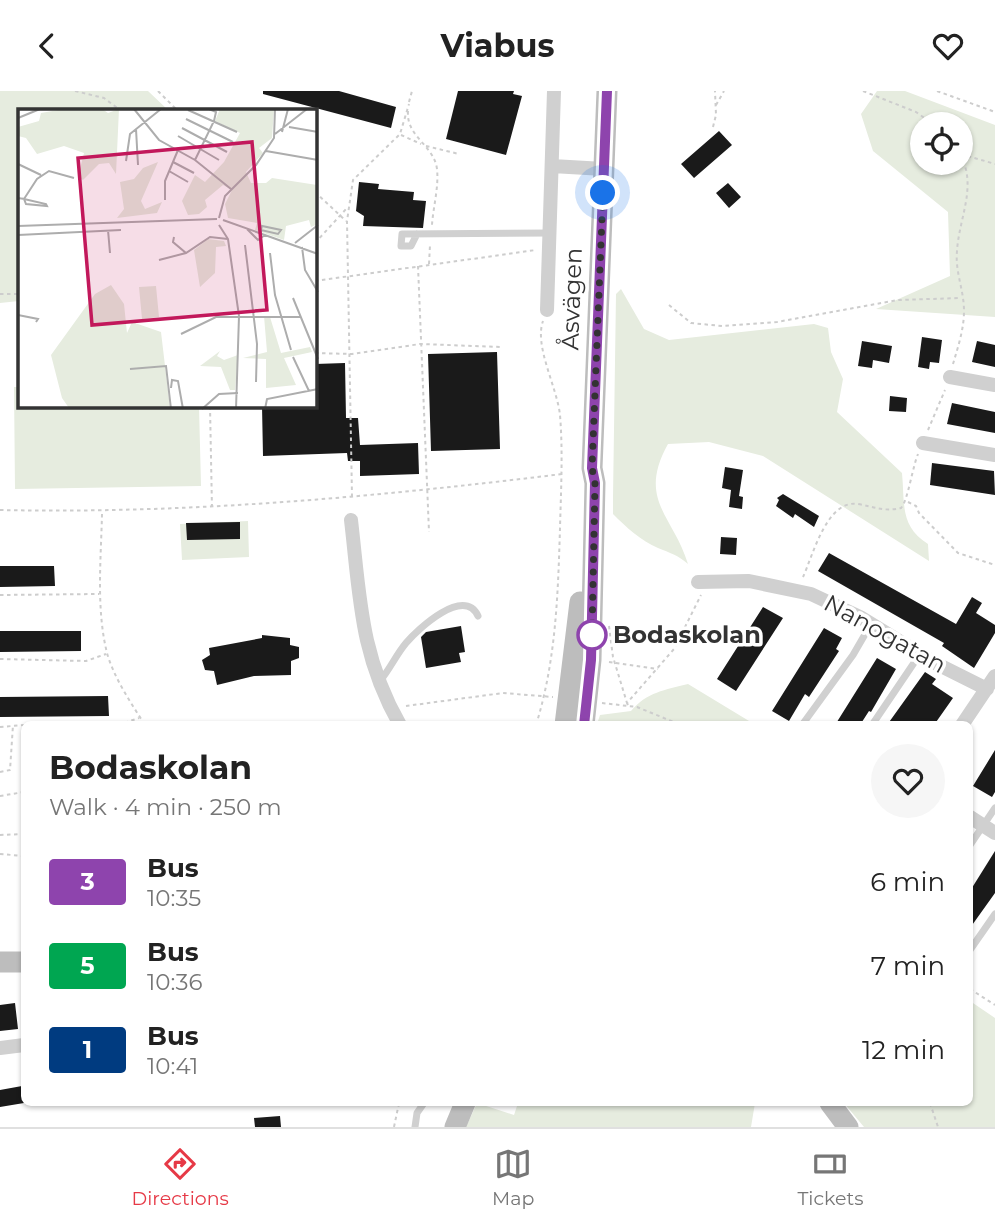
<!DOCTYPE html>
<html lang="en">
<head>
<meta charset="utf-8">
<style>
  :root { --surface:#fff; --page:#f6f6f6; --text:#222; --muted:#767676; --line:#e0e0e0; --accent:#e63946 }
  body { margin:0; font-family:Montserrat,sans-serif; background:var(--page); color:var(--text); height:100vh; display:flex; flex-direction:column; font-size:26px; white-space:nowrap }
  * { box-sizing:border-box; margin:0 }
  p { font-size:23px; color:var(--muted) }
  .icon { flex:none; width:38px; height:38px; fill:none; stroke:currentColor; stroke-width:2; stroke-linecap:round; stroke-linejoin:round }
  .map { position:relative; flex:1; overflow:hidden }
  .drawer { position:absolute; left:21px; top:630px; width:952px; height:385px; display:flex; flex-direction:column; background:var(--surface); border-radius:10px; box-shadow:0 2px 5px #0004 }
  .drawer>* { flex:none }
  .badge { padding:0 14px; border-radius:5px; font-size:24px; line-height:46px }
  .buttons { position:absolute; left:910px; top:21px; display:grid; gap:14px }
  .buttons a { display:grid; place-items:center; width:63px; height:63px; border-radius:50%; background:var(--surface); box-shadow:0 2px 5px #0004; font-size:35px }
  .you { position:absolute; width:35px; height:35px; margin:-18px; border:5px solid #fff; border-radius:50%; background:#1a73e8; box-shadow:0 0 0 10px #1a73e833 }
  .map>.badge { position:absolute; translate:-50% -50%; box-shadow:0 0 0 4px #fff }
  .round { display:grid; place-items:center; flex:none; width:74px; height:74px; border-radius:37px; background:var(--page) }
  .overview { display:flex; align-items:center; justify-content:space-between; height:119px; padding:0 28px }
  h1 { font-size:33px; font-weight:700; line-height:52px }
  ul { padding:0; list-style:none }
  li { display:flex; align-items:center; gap:21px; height:84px; padding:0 28px }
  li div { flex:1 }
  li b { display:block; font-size:26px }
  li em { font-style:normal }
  li .badge { min-width:77px; font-weight:700; text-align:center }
  header { display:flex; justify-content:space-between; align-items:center; height:91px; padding:0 28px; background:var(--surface); font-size:32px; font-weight:700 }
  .menu { display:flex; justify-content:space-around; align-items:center; height:98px; border-top:2px solid var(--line); background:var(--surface); font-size:19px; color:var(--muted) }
  .menu a { display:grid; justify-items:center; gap:4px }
  .menu .on { color:var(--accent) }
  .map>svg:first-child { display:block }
</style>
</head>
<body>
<header><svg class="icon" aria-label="back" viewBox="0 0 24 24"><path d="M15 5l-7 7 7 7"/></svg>Viabus<svg class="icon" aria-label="heart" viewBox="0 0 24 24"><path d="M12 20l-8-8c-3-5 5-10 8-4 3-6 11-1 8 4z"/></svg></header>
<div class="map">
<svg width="995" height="1036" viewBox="0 0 995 1036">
  <rect width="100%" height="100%" fill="#fff"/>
  <path fill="#e6ecdf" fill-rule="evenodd" d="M0 0H148L168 19H19V210L0 212Z
    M877 0H905L995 34V226L876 218 950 185 948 121 873 60 861 23ZM922 33H961V72H922Z
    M621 198 644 238 669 249 814 233 828 237 831 261 843 288 837 321 902 382C905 411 899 435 928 453L929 470 763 365 709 351 668 353C637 409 673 424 688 473 678 464 670 462 658 457 641 450 626 436 613 423V406L616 203Z
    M14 296H19V315H199L201 395 15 398Z
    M248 430 249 466 182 469 180 433Z
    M688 593 754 633H597L600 624 631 620C647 601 665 599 688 593Z
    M970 910 995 927V1036H864L844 1012H970Z
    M477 1012 514 1024 518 1012H755L751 1036H466Z"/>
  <path fill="#1a1a1a" d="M263 0H339L396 16 391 37 263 3Z
    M458 0H514L513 3 522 5 506 64 446 48Z
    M719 40 732 54 694 87 681 73Z
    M359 91 379 93 378 98 414 101 413 109 426 110 423 137 363 135 364 125 356 120Z
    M728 92 741 106 729 117 716 102Z
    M922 246 942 249 939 272 930 271 929 278 918 276Z
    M862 250 892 255 889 272 873 269 872 277 858 275Z
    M977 250 995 254V276L972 271Z
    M497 261 500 358 431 360 428 263Z
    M345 272 346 327H358L360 354 418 352 419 383 360 385V370H348L347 362 263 365 262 315H315V273Z
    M890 305 907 307 906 321 889 320Z
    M952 312 995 321V342L947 333Z
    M932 372 994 380 995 404 930 394Z
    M725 376 743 379 739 405 743 406 742 418 729 416 731 399 722 397Z
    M783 403 819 425 814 436 795 423 793 427 776 415 779 409 777 407Z
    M240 431V448L187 449 186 432Z
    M721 446 737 447 736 464 720 463Z
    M829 462 956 533 972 506 982 512 976 522 995 534V542L974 577 942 555 944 552 818 480Z
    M0 475H54L55 495 0 496Z
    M763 516 783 527 736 600 717 588Z
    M461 535 465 561 459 562 461 571 426 577 421 546 426 541Z
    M824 537 842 547 836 558 839 560 809 606 805 603 789 630 772 620Z
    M0 540H81V560L0 561Z
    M262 544 290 547V554L299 556V567L291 570V584L254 585 217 594 214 580 205 579 202 569 210 564 209 557 262 547Z
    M877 567 896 578 871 621 869 620 860 634H835Z
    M925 581 936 588 932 593 953 607 934 634H887Z
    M108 605 109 625 0 626V606Z
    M995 659V701L992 706 973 695Z
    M995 760V802L970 837V800Z
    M15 912 18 938 0 940V914Z
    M22 995 24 1012 0 1016V999Z
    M280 1025 281 1036H255L254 1027Z"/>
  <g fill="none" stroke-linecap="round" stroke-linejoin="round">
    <path stroke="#cdcdcd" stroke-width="2" stroke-dasharray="3.5 3.5" stroke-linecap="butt" d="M75 0 104 7 120 19
      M158 0 177 19
      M863 0 916 21 933 33
      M937 0 995 21
      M409 11 412 0
      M716 14 724 0
      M408 20C406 46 434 54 437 78 439 96 433 117 432 134
      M713 36 716 24 715 0
      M401 44 421 53
      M426 55 459 63
      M961 63 995 73
      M315 101 346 130
      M315 152 347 117
      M429 173 430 154
      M418 175 429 441
      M315 190 536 159
      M0 203H19
      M669 214 691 232 722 235 777 231 898 209 961 207
      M315 262 352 263 420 253 502 256
      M953 273C958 256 964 238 964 220 964 199 955 181 957 160 959 127 977 96 961 65
      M210 315 212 418
      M928 339 945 299
      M352 406 347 130 353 89 400 43 409 13
      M908 411 916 415 919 422 958 462 995 474
      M0 419C189 423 375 406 562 383
      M102 423C101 468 96 518 107 562 114 587 131 612 145 634
      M803 486C813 464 827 408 858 413 875 416 884 421 901 417 908 409 912 378 918 363
      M0 504 99 503
      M609 535 613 566 627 612
      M0 568 86 570 106 563
      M609 571 658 578
      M602 612 637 616 681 634
      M628 614 627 612 674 558 701 504
      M406 615 503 602 553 606
      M118 634 139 627
      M536 634C556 570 558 503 560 437 561 399 563 361 560 324 557 296 534 255 543 230
      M0 636 24 634
      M0 681 10 679 13 634
      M0 705 24 701
      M0 744 24 743
      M0 763 24 765
      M970 898 995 914
      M930 1012 938 1036
      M394 1036 399 1012"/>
    <path stroke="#d0d0d0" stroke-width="7" d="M417 143 411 155H401L402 143 550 142
      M380 590C390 578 396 564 406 552 418 538 464 495 478 525
      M802 634 853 564 871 533
      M872 634 920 563
      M970 754 995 717
      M970 859 995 823
      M415 1036 417 1022 424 1012"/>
    <path stroke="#d0d0d0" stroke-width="14" d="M552 75 604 78
      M547 219 554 0
      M950 286 995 294
      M923 352 995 364
      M351 429C360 506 360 564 400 634
      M698 491 749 490 811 503 860 526 933 571 987 598
      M962 634 995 585
      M970 726 995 742
      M0 957 24 954"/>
    <path stroke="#bdbdbd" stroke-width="21" d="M565 634 580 511
      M584 634 591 569 595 392 592 377 607 0
      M0 871H24
      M830 1012 848 1036
      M455 1036 465 1012"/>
  </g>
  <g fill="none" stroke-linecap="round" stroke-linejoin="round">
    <g stroke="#fff" stroke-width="16">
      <path id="line" d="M584 634 591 569 595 392 592 377 607 0"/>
    </g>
    <use href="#line" stroke="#8e44ad" stroke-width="10"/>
    <path stroke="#333" stroke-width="7" stroke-dasharray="0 12.6" d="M592 544 595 392 592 377 603 102"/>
  </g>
  <circle fill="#fff" stroke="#8e44ad" stroke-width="3.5" cx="592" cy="544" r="14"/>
  <g text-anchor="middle" stroke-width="7" stroke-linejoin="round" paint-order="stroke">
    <g font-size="24" fill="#333" stroke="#fff">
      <text transform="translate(572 208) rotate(-88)" y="8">Åsvägen</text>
      <text transform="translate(885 543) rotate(29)" y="8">Nanogatan</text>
    </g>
    <g font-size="24" font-weight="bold" fill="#333" stroke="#fff" text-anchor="start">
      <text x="613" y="552">Bodaskolan</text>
    </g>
  </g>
  <g transform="translate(18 18)">
    <rect width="299" height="299" fill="#fff"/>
    <path d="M46 0H84L90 4 101 0 98 65 91 54 81 55 65 71 60 68 66 44 46 37 19 45 8 29 0 27V18L21 12 23 4ZM202 0H256L254 29 241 39 245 44 228 63 233 74H248L254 69 299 76 298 116 293 118 291 111 268 117 266 131 237 121 239 114 210 109 207 95 214 81 205 76 187 91 189 98 181 105 170 106 164 92 177 66 187 73 206 53 222 24 197 12ZM140 53 123 92 127 100 144 93 139 104 99 109 106 100 102 73 116 70 125 59ZM190 130 206 132 208 137 198 138 197 164 182 178 176 141ZM93 176 106 195 109 224 114 213 143 223 152 299H51L44 289 33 246 77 185ZM138 177 141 208 124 210 121 178ZM246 207 252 208 263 244 292 238 294 243 266 249 278 276 248 279V250L225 249 249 243ZM202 242 199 247 206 251 220 246 217 281H212L203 258 182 257Z" fill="#e6ecdf"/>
    <path fill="none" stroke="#adadad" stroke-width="2" d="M116 0 141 31 177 51 213 80M170 1 219 23M0 9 22 0M168 10 215 33M271 18 300 23M164 19 209 43M118 20 120 56M264 23 270 0M257 25 289 0M160 27 201 51M248 42 300 51M177 51 196 12 198 3 191 0M108 52 112 25 143 0M155 53 176 64M0 55 23 66M151 62 170 73M0 89 6 90 19 70 31 62 56 69M6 90 28 95 29 97 8 95ZM147 91V72L160 41M201 109 207 87 238 56 256 29 257 0M205 111 300 145M201 116 210 130 221 207 218 300M0 117 199 110M229 120 240 131 247 126M90 121 92 144M243 125V121L260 125 263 121 244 117 243 121M0 126 103 121M156 128 155 133 168 144M277 134 300 116M227 136 239 235 238 273M284 138 287 161 300 183M252 144 257 186 273 241M141 151 168 144 192 128 210 130M275 189 300 250M0 206 20 210 18 213M163 225 198 208H282M275 248 291 282M112 260 148 257 153 300M153 279 154 271 160 272 165 300M184 300 201 285 220 284M247 300 249 290 300 280"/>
    <path fill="#c2185b" fill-opacity="0.15" stroke="#c2185b" stroke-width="3.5" d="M234 33 249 201 74 216 60 49Z"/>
    <rect width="299" height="299" fill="none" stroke="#333" stroke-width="3.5"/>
  </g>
</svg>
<div class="buttons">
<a><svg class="icon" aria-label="locate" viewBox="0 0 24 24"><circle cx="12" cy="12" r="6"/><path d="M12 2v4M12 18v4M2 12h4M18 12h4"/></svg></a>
</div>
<div class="you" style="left:603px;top:102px"></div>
<section class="drawer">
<div class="overview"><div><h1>Bodaskolan</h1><p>Walk · 4 min · 250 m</p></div><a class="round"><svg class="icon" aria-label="heart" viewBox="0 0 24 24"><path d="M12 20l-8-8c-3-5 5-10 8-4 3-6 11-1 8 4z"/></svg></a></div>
<ul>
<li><span class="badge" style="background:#8e44ad;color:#fff">3</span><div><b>Bus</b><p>10:35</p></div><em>6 min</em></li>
<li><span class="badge" style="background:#00a651;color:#fff">5</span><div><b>Bus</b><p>10:36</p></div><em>7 min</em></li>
<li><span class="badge" style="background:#003b80;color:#fff">1</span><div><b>Bus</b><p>10:41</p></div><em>12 min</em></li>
</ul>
</section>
</div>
<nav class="menu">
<a class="on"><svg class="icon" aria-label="directions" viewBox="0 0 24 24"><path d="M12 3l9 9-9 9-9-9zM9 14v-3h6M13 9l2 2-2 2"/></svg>Directions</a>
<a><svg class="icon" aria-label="map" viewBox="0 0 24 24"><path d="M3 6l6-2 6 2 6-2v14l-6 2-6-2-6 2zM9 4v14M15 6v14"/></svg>Map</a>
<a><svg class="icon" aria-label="tickets" viewBox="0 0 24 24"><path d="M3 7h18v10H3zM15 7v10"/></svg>Tickets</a>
</nav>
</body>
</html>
